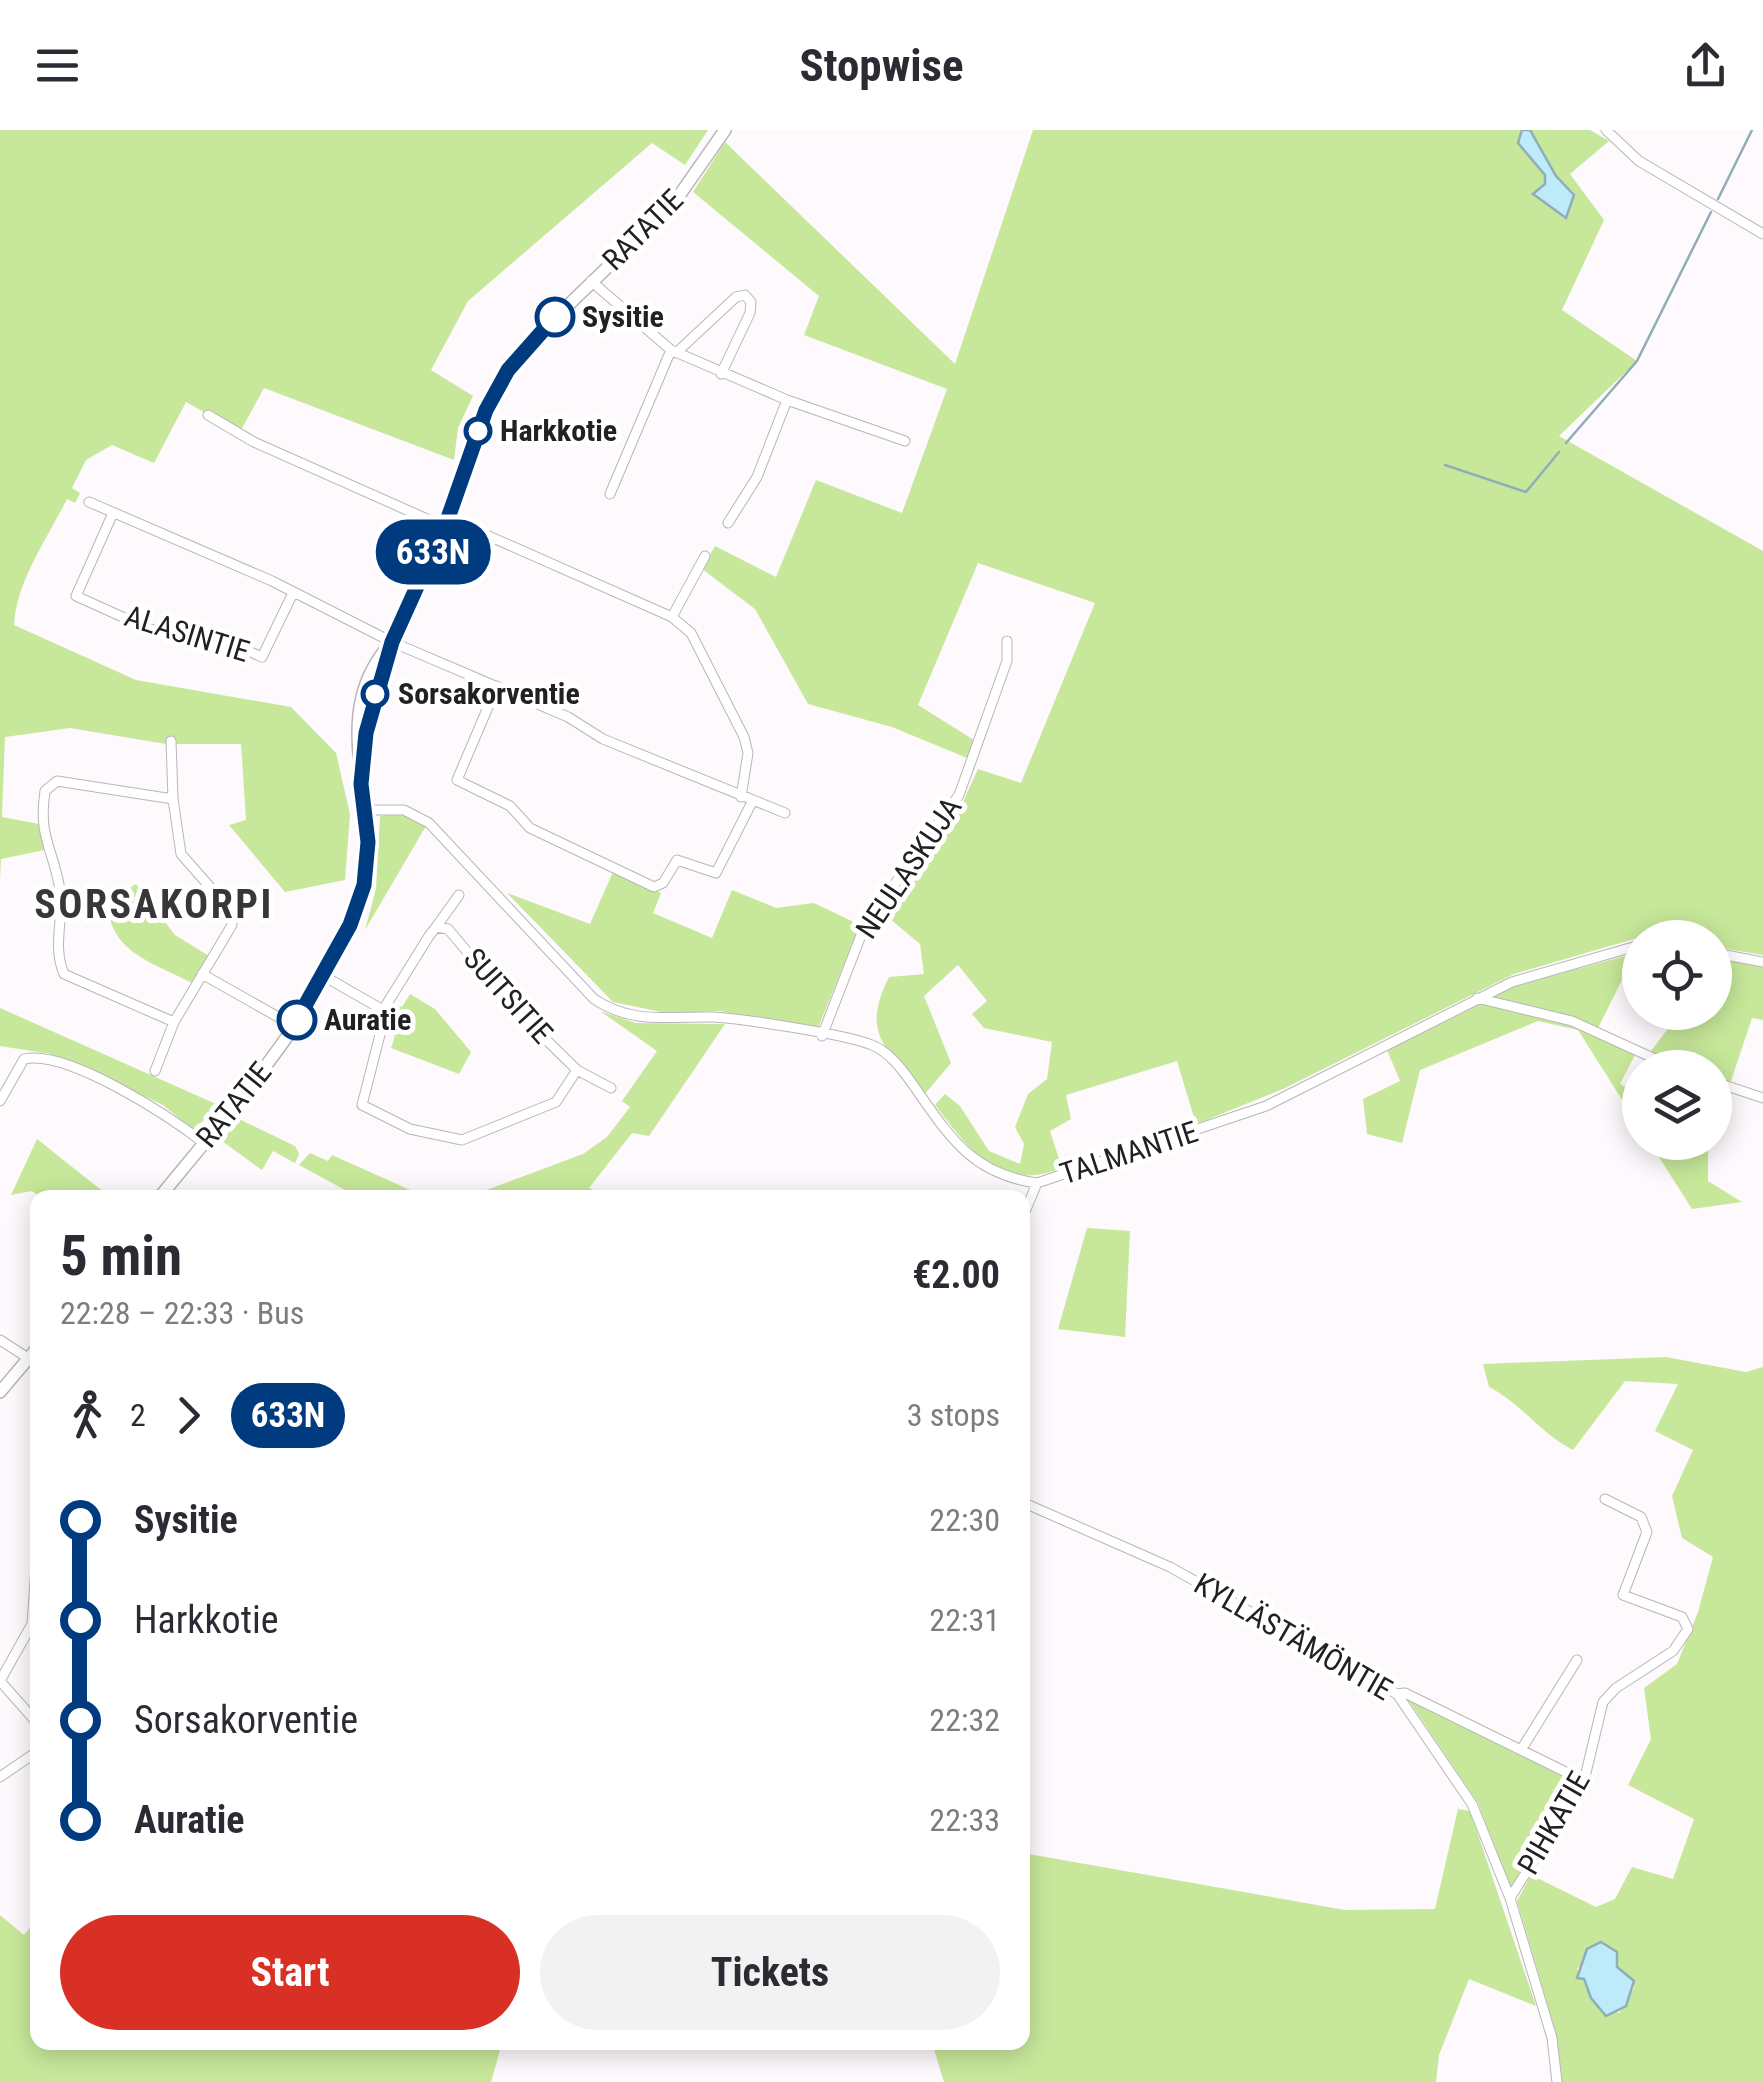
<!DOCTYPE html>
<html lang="en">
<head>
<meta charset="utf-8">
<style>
  :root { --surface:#fff; --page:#f2f2f3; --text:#2b2b33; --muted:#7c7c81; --accent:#d93025 }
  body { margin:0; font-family:"Roboto Condensed",sans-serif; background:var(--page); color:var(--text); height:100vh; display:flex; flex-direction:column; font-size:38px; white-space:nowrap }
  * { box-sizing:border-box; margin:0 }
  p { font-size:32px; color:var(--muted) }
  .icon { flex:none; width:55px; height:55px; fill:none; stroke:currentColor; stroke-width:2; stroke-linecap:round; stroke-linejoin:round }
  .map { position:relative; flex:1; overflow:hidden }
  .sheet { position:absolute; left:30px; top:1060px; width:1000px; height:860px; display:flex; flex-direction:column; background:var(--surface); border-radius:20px; box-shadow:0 5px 25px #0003 }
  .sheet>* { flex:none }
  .badge { padding:0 20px; border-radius:32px; font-size:35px; line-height:65px }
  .buttons { position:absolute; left:1622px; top:790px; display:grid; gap:20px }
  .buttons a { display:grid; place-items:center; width:110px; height:110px; border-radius:50%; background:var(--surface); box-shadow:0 5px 25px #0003; font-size:50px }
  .map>.badge { position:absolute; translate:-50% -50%; box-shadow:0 0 0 5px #fff }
  .legs { display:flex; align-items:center; gap:15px; height:110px; padding:0 30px; font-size:32px }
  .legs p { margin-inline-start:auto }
  .summary { display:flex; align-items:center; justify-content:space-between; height:170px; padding:0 30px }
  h1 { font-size:55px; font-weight:700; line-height:75px }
  .cta { display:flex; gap:20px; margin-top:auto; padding:20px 30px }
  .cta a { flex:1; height:115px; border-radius:60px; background:var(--accent); color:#fff; font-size:40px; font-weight:700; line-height:115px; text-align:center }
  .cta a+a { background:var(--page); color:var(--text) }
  ul { padding:0 30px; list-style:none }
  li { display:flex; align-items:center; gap:35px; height:100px; font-size:38px }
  li i { display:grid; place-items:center; width:15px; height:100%; margin:0 12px; background:currentColor }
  li i::after { content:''; width:25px; height:25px; margin:-12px; border:8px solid; border-radius:50%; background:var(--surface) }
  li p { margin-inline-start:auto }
  li:first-child i { background:linear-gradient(#0000 50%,currentColor 0) }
  li:last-child i { background:linear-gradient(currentColor 50%,#0000 0) }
  header { display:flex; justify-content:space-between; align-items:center; height:130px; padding:0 30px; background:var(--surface); font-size:45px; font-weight:700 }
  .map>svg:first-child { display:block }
</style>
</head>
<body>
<header><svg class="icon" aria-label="menu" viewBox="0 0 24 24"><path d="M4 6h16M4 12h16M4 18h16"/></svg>Stopwise<svg class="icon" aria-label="share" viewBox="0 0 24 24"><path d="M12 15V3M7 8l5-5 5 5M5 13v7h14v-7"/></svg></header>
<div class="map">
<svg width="1763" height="1952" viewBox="0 0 1763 1952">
  <rect width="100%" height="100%" fill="#fdf9fd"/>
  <path fill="#c7e89a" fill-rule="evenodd" d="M0 0H708L685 35 652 13 468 171 431 240 473 266 458 298 454 330 264 258 240 302 186 272 154 333 112 315 86 330 72 358 80 363 75 373 67 369C48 407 16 452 14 495L136 550 291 577 336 623 350 684 345 750 285 762 229 695 246 690 241 614H166L70 598 5 607 2 687 39 694 49 719 1 729 0 750Z
    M1033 0H1590L1609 11 1570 44 1604 90 1562 180 1637 231 1559 306 1763 421V825L1715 817V808L1651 804 1514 844 1283 959 1196 994 1177 931 1066 965 1071 989 1050 1001 1062 1038C997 1063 972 1022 935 975L945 964 960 976 989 1021 1020 1034 1024 1014 1015 997 1028 964 1047 949 1052 912 984 898 972 884 987 871 958 835 924 866 951 933 924 965C889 919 859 907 889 847L924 844 920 814 884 784 962 674 978 639 1021 653 1095 473 978 433 918 575 974 610 967 628 892 597 808 574 755 479 702 439 715 416 776 447 816 350 902 383 947 259 804 205 819 166 693 62 725 12 955 234Z
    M399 683 426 696 365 800 376 759 380 686Z
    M613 742 661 763 653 783 712 808 732 760 776 778 814 773 860 795 818 898 719 881 666 883 613 872 507 763 590 794Z
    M136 754 175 805 209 826 192 853C152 832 108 822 108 771Z
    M1640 822V834H1630L1595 904 1635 925 1620 954 1640 966V998L1578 900 1538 891 1420 940 1402 1013 1367 1004 1363 969 1400 951 1387 920 1514 856Z
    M1715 827 1763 837V890L1752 888 1730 954 1715 949V938L1684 937 1651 921 1680 883 1715 882Z
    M410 864 435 879 471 922 459 944 391 918 395 906 387 903 393 873 402 877Z
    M0 878 216 974 195 1001 163 975 51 924 0 916Z
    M600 881 636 893 725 894 649 1006 632 1003 589 1058 598 1062 595 1067H468L583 1024 607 1007 630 977 622 971 657 921Z
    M239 989 295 1016 299 1024 295 1033 273 1021 262 1040 222 1011Z
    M37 1009 110 1067H40L32 1061 11 1065Z
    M1650 1013H1708V1051L1742 1072 1692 1079Z
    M310 1023 328 1031 332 1025 419 1064 449 1067H358L299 1035Z
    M1087 1098 1130 1101 1125 1207 1058 1199Z
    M1666 1227 1746 1242 1763 1237V1952H1562L1556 1903 1517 1771 1531 1745 1596 1777 1615 1769 1632 1737 1673 1749 1694 1689 1628 1655 1651 1609 1644 1558 1677 1534 1698 1482 1713 1427 1682 1408 1672 1366 1693 1320 1655 1301 1678 1254 1625 1251 1573 1320C1540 1303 1522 1274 1489 1257L1483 1234ZM1601 1812 1617 1822V1837L1634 1858 1619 1883 1591 1868 1577 1838 1583 1836 1587 1819Z
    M1409 1571 1581 1652 1511 1759 1478 1673Z
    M1458 1679 1470 1681 1536 1876 1469 1849 1439 1925 1436 1952H944L932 1913 1022 1912 1023 1723 1345 1780 1435 1779Z
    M0 1785 24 1805 37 1789 38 1912 502 1913 491 1952H0Z"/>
  <path fill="#beebf9" stroke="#8faeb8" stroke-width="2.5" d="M1522 0H1530L1556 46 1574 65 1566 88 1533 64 1545 54V45L1518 13Z
    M1601 1812 1617 1822V1837L1634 1851 1626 1876 1606 1886 1591 1868 1584 1849 1577 1848 1587 1819Z"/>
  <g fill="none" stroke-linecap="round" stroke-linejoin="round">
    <path stroke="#8faeb8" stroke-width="2.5" d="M1718 69 1752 0
      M1566 313 1637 231 1711 82
      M1445 335 1526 362 1559 322"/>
    <g stroke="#b9b5b9" stroke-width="11">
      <path id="minor" d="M1606 0 1639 31 1763 104
        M591 151 671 220 787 270 905 311
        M676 223 736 167 745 165 751 172 750 183 721 244
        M208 285 254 312 445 397
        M610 364 671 220
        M89 372 272 451 392 512 568 587 603 609 785 683
        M113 383 76 466 149 499 225 511 262 527 292 465
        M448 388 672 487 691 503 744 607 748 623 741 667
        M728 393 757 347 787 270
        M672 487 705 426
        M497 556 457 650 510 676 530 698 654 757 663 753 677 730 716 743 752 672
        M171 611 173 669
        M57 651 173 669 181 724 231 781 232 795 174 892 64 844C52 816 64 789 60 760 53 717 38 708 45 661Z
        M365 680H404L429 693 594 869C633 895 669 886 713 887 744 889 845 904 872 915 889 922 901 938 911 952 948 1004 970 1044 1037 1053L1266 976 1512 852 1640 815
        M436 797 459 765
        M1715 823 1763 832
        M202 844 294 896
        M322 845 383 880
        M1477 868 1572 891 1675 938
        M383 880 384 889 362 975 410 999 462 1010 556 972 577 940
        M383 880 429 806 436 797 448 799 519 883 577 940 611 958
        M822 906 865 795 959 665 1007 531V511
        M155 941 174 892
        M1715 952 1763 968
        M0 971 24 929C67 919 169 986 204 1013
        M1022 1089 1037 1053
        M0 1210 28 1228
        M1022 1372 1170 1437 1397 1564 1472 1674 1510 1768 1552 1908 1557 1952
        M0 1551 32 1494 38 1408
        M0 1551 38 1594
        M1397 1564 1405 1563 1584 1651
        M1521 1620 1577 1530
        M0 1647 38 1621
        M1510 1768 1584 1651 1603 1572 1616 1558 1673 1521 1688 1499 1682 1487 1623 1465 1647 1402 1641 1387 1605 1369"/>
    </g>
    <g stroke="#b9b5b9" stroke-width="14">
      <path id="tertiary" d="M361 654 369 585 392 512 448 388 497 259 529 213 674 73 725 0
        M159 1068C231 979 332 870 363 758 385 676 324 590 389 515
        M0 1262 38 1217"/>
    </g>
    <use href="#minor" stroke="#fff" stroke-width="9"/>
    <use href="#tertiary" stroke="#fff" stroke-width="11"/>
  </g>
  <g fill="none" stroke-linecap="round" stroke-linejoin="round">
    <g stroke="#fff" stroke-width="22">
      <path id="line-1" d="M297 890 350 795 364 755 368 712 361 654 366 603 392 512 448 388 486 280 508 240 555 187"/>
    </g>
    <use href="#line-1" stroke="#003b80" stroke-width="15"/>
  </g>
  <g fill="#fff" stroke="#003b80" stroke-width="5">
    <circle cx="555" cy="187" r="18"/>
    <circle cx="478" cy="301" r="12"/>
    <circle cx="375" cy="564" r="12"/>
    <circle cx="297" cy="890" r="18"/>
  </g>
  <g text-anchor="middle" stroke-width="10" stroke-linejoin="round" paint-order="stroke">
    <g font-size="30" fill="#212022" stroke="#fff">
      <text transform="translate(643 100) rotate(-45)" y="10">RATATIE</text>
      <text transform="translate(187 504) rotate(17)" y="10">ALASINTIE</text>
      <text transform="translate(909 738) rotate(-56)" y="10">NEULASKUJA</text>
      <text transform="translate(508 866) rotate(48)" y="10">SUITSITIE</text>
      <text transform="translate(234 975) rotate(-51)" y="10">RATATIE</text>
      <text transform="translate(1129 1023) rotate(-18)" y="10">TALMANTIE</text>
      <text transform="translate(1293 1507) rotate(30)" y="10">KYLLÄSTÄMÖNTIE</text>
      <text transform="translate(1554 1693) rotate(-60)" y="10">PIHKATIE</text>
    </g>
    <g font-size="30" font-weight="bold" fill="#212022" stroke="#fff" text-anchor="start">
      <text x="582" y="197">Sysitie</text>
      <text x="500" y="311">Harkkotie</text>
      <text x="398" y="574">Sorsakorventie</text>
      <text x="324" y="900">Auratie</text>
    </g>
    <g font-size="40" font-weight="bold" letter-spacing="2.5" fill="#393639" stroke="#fff">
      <text x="154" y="788">SORSAKORPI</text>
    </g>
  </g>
</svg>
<div class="buttons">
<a><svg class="icon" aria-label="locate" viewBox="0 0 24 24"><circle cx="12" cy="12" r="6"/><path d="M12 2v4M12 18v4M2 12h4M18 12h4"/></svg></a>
<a><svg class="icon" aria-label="layers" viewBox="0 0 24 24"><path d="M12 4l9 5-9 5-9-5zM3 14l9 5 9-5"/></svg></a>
</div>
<b class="badge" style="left:433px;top:422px;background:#003b80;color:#fff">633N</b>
<section class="sheet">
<div class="summary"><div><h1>5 min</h1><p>22:28 – 22:33 · Bus</p></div><b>€2.00</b></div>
<div class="legs"><svg class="icon" aria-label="walk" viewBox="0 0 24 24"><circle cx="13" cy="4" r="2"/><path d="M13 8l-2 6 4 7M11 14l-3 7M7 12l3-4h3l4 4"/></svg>2<svg class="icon" aria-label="forward" viewBox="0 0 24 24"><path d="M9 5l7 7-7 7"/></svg><b class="badge" style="background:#003b80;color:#fff">633N</b><p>3 stops</p></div>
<ul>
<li><i style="color:#003b80"></i><b>Sysitie</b><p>22:30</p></li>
<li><i style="color:#003b80"></i><span>Harkkotie</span><p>22:31</p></li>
<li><i style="color:#003b80"></i><span>Sorsakorventie</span><p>22:32</p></li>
<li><i style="color:#003b80"></i><b>Auratie</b><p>22:33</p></li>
</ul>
<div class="cta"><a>Start</a><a>Tickets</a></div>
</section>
</div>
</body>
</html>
